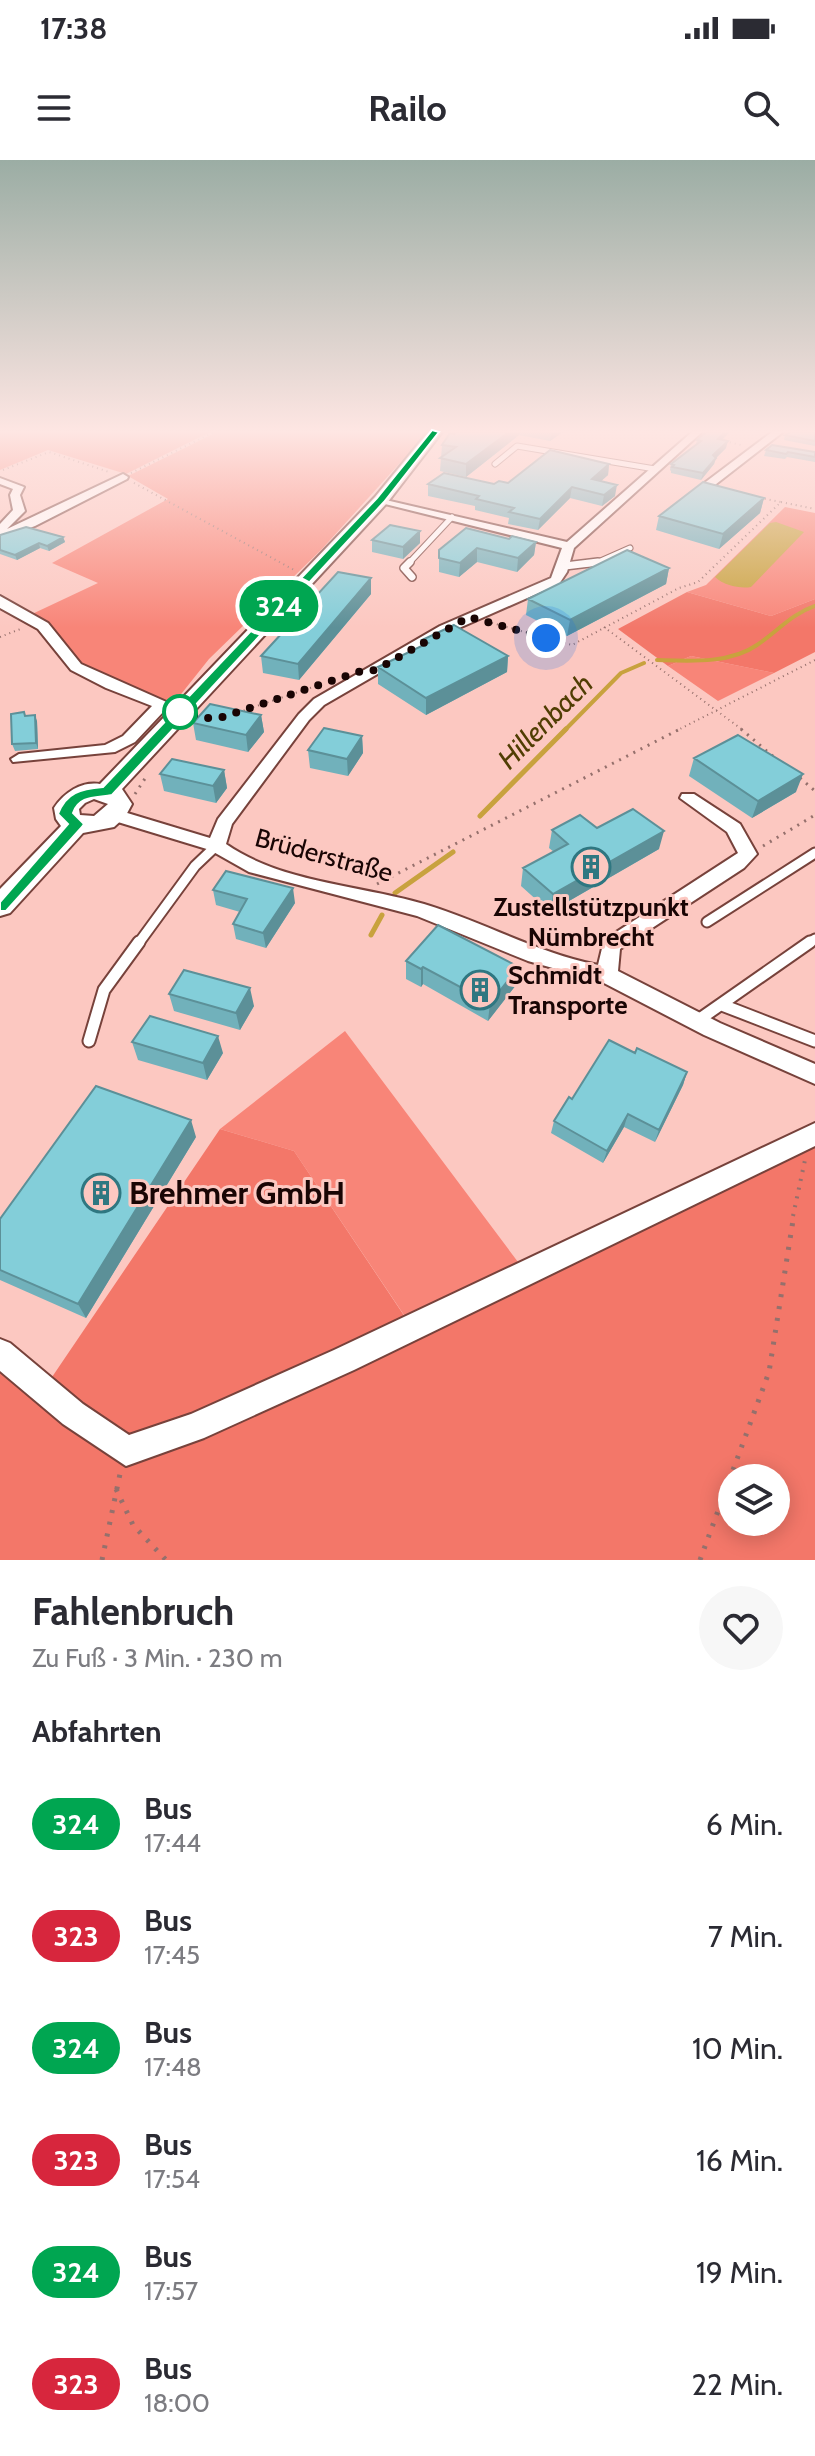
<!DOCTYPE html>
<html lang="de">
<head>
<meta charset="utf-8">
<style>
  :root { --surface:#fff; --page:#f7f7f7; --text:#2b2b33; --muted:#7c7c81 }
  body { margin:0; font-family:Cabin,sans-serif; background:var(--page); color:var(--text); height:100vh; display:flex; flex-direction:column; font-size:30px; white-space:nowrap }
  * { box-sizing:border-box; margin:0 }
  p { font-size:26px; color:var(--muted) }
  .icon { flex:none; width:44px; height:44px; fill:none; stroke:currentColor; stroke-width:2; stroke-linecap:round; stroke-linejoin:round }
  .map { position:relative; height:1400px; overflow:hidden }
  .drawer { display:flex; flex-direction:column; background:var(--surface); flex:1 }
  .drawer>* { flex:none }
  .badge { padding:0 16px; border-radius:26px; font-size:28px; line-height:52px }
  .tools { position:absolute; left:718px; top:1304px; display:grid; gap:16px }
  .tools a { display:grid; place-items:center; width:72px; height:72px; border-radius:50%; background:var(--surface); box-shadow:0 4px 20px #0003; font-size:40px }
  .you { position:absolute; width:40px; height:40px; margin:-20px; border:6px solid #fff; border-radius:50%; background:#1a73e8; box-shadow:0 0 0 12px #1a73e833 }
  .map>.badge { position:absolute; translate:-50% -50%; box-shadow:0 0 0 4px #fff }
  h2 { padding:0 32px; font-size:30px; line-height:72px }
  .round { display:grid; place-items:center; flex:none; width:84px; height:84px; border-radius:42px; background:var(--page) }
  .summary { display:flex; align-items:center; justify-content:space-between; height:136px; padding:0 32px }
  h1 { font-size:38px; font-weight:800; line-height:60px }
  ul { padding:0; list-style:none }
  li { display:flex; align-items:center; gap:24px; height:112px; padding:0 32px }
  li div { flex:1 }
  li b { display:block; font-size:30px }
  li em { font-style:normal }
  li .badge { min-width:88px; font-weight:700; text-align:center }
  .status { display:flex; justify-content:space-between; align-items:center; height:56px; padding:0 40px; background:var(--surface); direction:ltr }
  .status svg { height:22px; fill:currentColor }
  header { display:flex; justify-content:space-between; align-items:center; height:104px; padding:0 32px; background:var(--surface); font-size:36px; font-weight:800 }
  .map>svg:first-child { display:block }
</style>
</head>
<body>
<div class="status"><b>17:38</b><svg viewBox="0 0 49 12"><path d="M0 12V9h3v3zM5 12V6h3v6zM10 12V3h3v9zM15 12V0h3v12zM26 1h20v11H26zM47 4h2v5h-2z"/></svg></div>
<header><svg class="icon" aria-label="menu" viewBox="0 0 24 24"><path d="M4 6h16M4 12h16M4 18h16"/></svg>Railo<svg class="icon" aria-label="search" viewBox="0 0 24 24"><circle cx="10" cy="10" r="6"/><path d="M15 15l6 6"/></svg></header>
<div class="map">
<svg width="815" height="1400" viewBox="0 0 815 1400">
  <rect width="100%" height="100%" fill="#fcc8c1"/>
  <path fill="#f88578" d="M0 272H210L126 314 48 290 0 310Z
    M217 272H428L321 390 209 499 178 538 168 541 82 505 50 464 30 455 98 423 52 403 168 339 128 316Z
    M785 347 815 353V439L771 456 687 432 706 425Z
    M691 496 774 513 718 541 668 506Z
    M345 871 518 1102 408 1161 294 991 220 969Z"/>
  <path fill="#f37769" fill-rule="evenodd" d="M687 432 771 456 815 439V492L774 513 691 496 668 506 618 469Z
    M220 969 294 991 411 1166 815 977V1400H0V1193L50 1220ZM732 1318H776V1362H732Z"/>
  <path fill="#c8a23e" d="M776 362 804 372 751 427C740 429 723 425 715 417L770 363Z"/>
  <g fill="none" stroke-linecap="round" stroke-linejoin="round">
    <path stroke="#c8a23e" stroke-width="4" d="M657 500C689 501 730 504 757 485 777 472 791 454 815 446
      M564 571 621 513 644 503"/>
    <path stroke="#c8a23e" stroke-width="5" d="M480 656 566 569
      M395 733 453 692
      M371 775 382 755"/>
    <g stroke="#77423b" stroke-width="7">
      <path id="service-far3" d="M495 304 517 286 655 309
        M408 404 452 357
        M586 404 596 403 630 388"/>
    </g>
    <g stroke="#77423b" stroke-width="10">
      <path id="service-far2" d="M410 402 404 408 412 417
        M565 406 598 402"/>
    </g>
    <g stroke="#77423b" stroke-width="13">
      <path id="service-far1" d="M707 762 815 693
        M138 784 195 706 216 686
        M807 784 815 779"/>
    </g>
    <g stroke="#77423b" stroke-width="15">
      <path id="service" d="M722 845 815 881
        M697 861 810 782
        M89 881 104 830 139 782"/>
    </g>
    <g stroke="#77423b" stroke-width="4">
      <path id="minor" d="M692 272H702L574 388 567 412 559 424 450 472 324 545 309 560 232 664 226 684C282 723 360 725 424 744 484 762 537 793 598 805L604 780 738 693 727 672 680 638 682 634H694L740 664 757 694 744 708 620 789 618 811 720 863 815 904V924L704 875 602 822 528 801 417 756 249 712 210 690 108 659 105 655 114 649 210 678 218 659 299 554 314 539 440 466 551 418 562 388 377 342V338L567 382Z
        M772 272H783L711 328H703V324Z
        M123 314 128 317 127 319 35 366 0 379V364L13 350 10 335 13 329 0 324V318L24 327 20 335 25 351 7 369Z
        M0 436 48 463 81 504 189 552 181 557 164 551 135 582 115 592 13 602 11 599 19 594 105 585 123 576 152 546 106 528 71 510 38 469 0 448Z
        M815 963V986L354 1210 204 1278 126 1306 63 1264 0 1211V1179L10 1183 83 1244 129 1275 191 1254 334 1190Z"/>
    </g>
    <g stroke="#77423b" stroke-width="4">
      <path id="secondary" d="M428 272H442L387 343 122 629 132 644 125 657 114 667 83 673 10 753 0 756V729L61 666 56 659 54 648C64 633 81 621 100 624L375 337ZM94 639 108 644 94 656 80 655 79 649 85 643Z"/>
    </g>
    <path stroke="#95706c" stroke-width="2" stroke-dasharray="1 4" stroke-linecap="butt" d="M725 281 741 285
      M3 310 49 292 109 312
      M131 313 214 272
      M134 323 296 411
      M781 342 815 349
      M492 463 572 485 679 428 698 422 781 342 760 338
      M604 467 744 571
      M0 477 23 468
      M239 552 319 525
      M676 571 815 500"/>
    <path stroke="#95706c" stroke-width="3" stroke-dasharray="2 6" stroke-linecap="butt" d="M741 569 775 598
      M800 618 815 631
      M135 634 146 617
      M763 686 815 655
      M377 724 680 569"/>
    <path stroke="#95706c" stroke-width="4" stroke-dasharray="2 7" stroke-linecap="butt" d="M793 1056 805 1000"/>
    <path stroke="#95706c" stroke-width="5" stroke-dasharray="3 9" stroke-linecap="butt" d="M116 1329 133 1365 166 1400
      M102 1400 120 1314
      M700 1400 769 1212 794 1054"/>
    <use href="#service-far3" stroke="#fff" stroke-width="5"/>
    <use href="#service-far2" stroke="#fff" stroke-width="7"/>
    <use href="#service-far1" stroke="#fff" stroke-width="9"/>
    <use href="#service" stroke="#fff" stroke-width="11"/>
    <use href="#minor" fill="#fff" fill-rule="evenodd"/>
    <use href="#secondary" fill="#fff" fill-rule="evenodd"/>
  </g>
  <path fill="#71b1bb" d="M455 272H563L550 281 519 275 466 317 440 311 442 285Z
    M706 272H730L722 280 726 288 716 298 714 304 701 320 671 313V311L670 310 671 304 696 285 697 280Z
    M815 272V286L784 280 785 275Z
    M766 290 815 292V302L787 297 785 299 764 296Z
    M609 304 608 315 601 321 615 336 602 346 570 338 538 370 508 364 509 358 475 350V346L428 336V324H494L508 323Z
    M764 338 760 353 719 389 656 370 659 356Z
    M0 375 63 377 65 382 49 391 40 388 17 400 0 394Z
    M509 379 536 382 534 395 517 412 477 402 459 417 439 412V390Z
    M372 380 420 383 403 399 372 392Z
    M669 408 666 424 567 476 526 455 528 439Z
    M371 418V434L299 520 263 513 261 496Z
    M422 480 508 496 507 512 426 555 378 524V507L422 486Z
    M261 555 264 572 248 592 196 580 193 563Z
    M25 556 37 561 38 589 15 591 12 584Z
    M362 576 363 593 348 616 310 608 308 590Z
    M694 598 796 632 752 658 689 616Z
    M224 610 227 628 216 643 164 631 160 614Z
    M597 668 659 689 550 752 521 726 523 708 554 692 549 688 552 670Z
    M213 730 295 743 266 788 236 779 233 764 240 752 216 745Z
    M406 801 516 825 488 861 423 824 421 827 406 819Z
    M169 834 254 846 240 870 174 851Z
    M132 882 223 893 207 920 138 900Z
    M635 893 687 912 683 925 655 982 624 967 603 1003 551 973 554 961 572 939Z
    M196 977 86 1158 0 1120V1059Z"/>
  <path fill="#5c9098" d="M509 272H520L519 275 466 317V304Z
    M551 272H563L550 281Z
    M725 272H730L716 285 718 279Z
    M728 281 726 288 716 298 714 304 701 320 703 313 713 295Z
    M609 304 608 315 591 330 592 319Z
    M617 325 615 336 602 346 604 335Z
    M572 327 570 338 538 370 540 359Z
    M764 338 760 353 719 389 723 374Z
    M420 371V383L403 399V387Z
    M63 377 65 382 49 391 47 386Z
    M536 382 534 395 517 412 518 398Z
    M39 383 40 388 17 400 15 395Z
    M477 388V402L459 417 460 403Z
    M669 408 666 424 567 476 570 460Z
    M371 418V434L299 520 298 504Z
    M508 496 507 512 426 555V538Z
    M35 555 37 561 38 589 36 583Z
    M261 555 264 572 248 592 246 575Z
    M362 576 363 593 348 616 347 599Z
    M224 610 227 628 216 643 213 626Z
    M803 614 796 632 752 658 758 641Z
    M664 671 659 689 550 752 553 734Z
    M293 728 295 743 266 788 263 773Z
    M423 807V824L421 827V809Z
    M519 807 516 825 488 861 490 843Z
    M250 828 254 846 240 870 236 853Z
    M218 876 223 893 207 920 203 903Z
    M687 912 683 925 655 982 659 970Z
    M628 954 624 967 603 1003 607 991Z
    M191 960 196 977 86 1158 78 1144Z"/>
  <path fill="#83ced9" stroke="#5c9098" stroke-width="2" d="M455 272H509L466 304 440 298 456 287 442 285 450 273 454 274Z
    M706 272H725L718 279 728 281 713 295 716 298 703 313 672 307 674 305 671 304 701 281 697 280Z
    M791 272H815V281L785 275Z
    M772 285 815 292V297L788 292 786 294 766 290Z
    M550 290 609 304 592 319 617 325 604 335 572 327 540 359 509 352 514 348 476 339 479 336 428 324 444 313 494 324 499 321 508 323Z
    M703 322 764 338 723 374 659 356Z
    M390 365 420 371 403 387 372 380Z
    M26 367 63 377 47 386 39 383 15 395 0 390V375Z
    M466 368 509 379 512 376 536 382 518 398 477 388 460 403 439 398V390Z
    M627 390 669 408 570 460 528 439Z
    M338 412 371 418 298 504 261 496Z
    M454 465 508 496 426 538 378 507 428 483 422 480Z
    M210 544 261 555 246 575 193 563Z
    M24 552 25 556 35 555 36 583 12 584 11 554Z
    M324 568 362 576 347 599 308 590Z
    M738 575 803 614 758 641 694 598Z
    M172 599 224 610 213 626 160 614Z
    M633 649 664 671 553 734 523 708 568 684 552 670 580 655 597 668Z
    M226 711 293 728 263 773 233 764 247 739 213 730Z
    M438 765 519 807 490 843 423 807 421 809 406 801Z
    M184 810 250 828 236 853 169 834Z
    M150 856 218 876 203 903 132 882Z
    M609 880 635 893 637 888 687 912 659 970 628 954 607 991 554 961 569 937 572 939Z
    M96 926 191 960 78 1144 0 1110V1059Z"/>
  <linearGradient id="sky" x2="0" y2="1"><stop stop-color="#9bada4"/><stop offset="0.58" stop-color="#fee6e3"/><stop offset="1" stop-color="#fee6e3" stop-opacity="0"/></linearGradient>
  <rect width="815" height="468" fill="url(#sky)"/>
  <path fill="#00a651" stroke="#fff" stroke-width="2" d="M432 270 439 272 384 342 112 635C96 638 79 635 73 653L84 664 82 667 6 751H0V742L68 664 58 654C66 632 81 629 103 627L377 338Z"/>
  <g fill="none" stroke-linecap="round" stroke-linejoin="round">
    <path stroke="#190504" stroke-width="8" stroke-dasharray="0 14.4" d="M180 552 207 558 223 557 358 512 376 510 469 457 546 478"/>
  </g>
  <defs>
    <g id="building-ring" transform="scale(2)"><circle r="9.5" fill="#fcc8c1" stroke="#2f7781" stroke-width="1.5"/><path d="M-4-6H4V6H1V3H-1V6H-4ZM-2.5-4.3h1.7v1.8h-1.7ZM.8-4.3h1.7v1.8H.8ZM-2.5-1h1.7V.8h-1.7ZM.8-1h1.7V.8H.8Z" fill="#2f7781"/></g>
  </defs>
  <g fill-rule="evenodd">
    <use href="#building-ring" x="591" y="707"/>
    <use href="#building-ring" x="480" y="830"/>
    <use href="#building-ring" x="101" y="1033"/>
  </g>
  <circle fill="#fff" stroke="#00a651" stroke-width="4" cx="180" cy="552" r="16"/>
  <g text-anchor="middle" stroke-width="6" stroke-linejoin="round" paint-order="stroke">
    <g font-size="26" fill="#190504" stroke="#fcc8c1">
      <text transform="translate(324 695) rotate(15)" y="9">Brüderstraße</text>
    </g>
    <g font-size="26" font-weight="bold" fill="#190504" stroke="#fcc8c1">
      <text x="591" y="756">Zustellstützpunkt<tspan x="591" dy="30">Nümbrecht</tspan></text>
      <text x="508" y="824" text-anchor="start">Schmidt<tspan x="508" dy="30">Transporte</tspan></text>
    </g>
    <g font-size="28" font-style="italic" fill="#503d03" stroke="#fcc8c1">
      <text transform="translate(545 561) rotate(-45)" y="10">Hillenbach</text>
    </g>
    <g font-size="32" font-weight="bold" fill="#190504" stroke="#fcc8c1" text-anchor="start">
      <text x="129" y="1044">Brehmer GmbH</text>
    </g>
  </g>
</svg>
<div class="tools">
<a><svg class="icon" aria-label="layers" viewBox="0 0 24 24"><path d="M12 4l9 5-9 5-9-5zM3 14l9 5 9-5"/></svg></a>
</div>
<div class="you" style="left:546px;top:478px"></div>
<b class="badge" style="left:279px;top:446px;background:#00a651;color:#fff">324</b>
</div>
<section class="drawer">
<div class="summary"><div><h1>Fahlenbruch</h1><p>Zu Fuß · 3 Min. · 230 m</p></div><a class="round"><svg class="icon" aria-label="heart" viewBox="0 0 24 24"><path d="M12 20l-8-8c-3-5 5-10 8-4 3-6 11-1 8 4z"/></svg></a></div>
<h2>Abfahrten</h2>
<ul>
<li><span class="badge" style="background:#00a651;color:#fff">324</span><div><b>Bus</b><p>17:44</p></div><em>6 Min.</em></li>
<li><span class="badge" style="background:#d7263d;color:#fff">323</span><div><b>Bus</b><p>17:45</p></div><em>7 Min.</em></li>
<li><span class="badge" style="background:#00a651;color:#fff">324</span><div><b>Bus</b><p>17:48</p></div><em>10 Min.</em></li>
<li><span class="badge" style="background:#d7263d;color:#fff">323</span><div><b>Bus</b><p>17:54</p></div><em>16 Min.</em></li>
<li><span class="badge" style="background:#00a651;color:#fff">324</span><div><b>Bus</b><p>17:57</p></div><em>19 Min.</em></li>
<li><span class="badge" style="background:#d7263d;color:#fff">323</span><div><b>Bus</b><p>18:00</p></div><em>22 Min.</em></li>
</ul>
</section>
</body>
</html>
